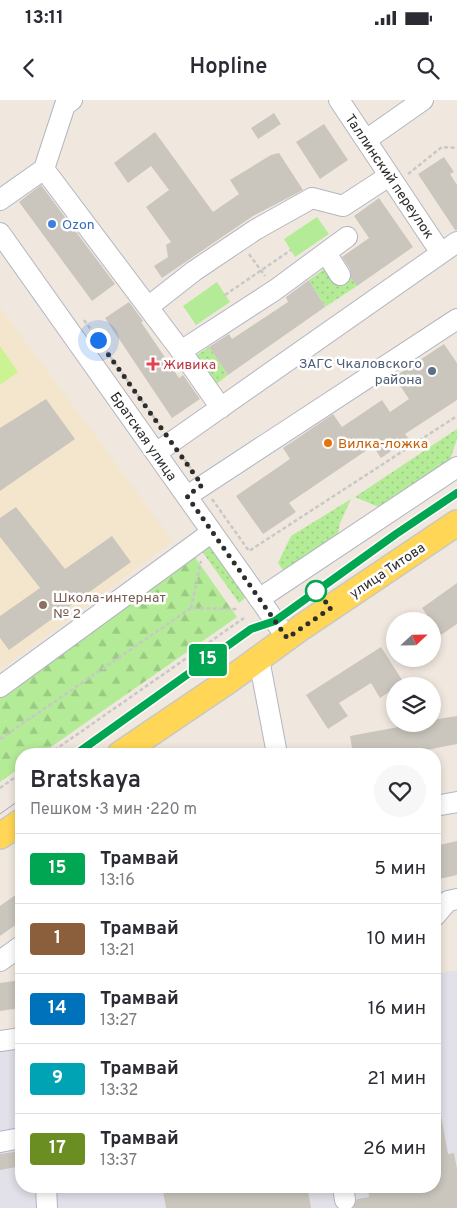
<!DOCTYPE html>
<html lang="ru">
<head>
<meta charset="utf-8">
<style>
  :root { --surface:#fff; --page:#f7f7f7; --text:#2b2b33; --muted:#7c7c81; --line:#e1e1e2 }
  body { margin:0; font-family:Overpass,sans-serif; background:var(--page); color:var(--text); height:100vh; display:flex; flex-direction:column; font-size:19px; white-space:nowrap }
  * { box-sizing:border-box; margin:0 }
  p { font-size:16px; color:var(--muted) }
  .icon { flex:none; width:28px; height:28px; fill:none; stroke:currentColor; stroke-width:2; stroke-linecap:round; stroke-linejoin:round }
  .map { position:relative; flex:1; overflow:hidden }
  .side { position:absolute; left:15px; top:648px; width:426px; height:445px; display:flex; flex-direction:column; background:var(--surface); border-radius:20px; box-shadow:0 2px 8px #0003 }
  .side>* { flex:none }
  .badge { padding:0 10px; border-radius:4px; font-size:18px; line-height:32px }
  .needle { width:32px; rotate:68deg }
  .tools { position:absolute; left:386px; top:512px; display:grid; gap:10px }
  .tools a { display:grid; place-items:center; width:55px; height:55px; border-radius:50%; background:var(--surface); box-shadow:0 2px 8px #0003; font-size:25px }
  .you { position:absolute; width:25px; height:25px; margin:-12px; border:4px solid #fff; border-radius:50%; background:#1a73e8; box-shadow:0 0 0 8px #1a73e833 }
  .map>.badge { position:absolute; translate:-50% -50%; box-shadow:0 0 0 2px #fff }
  .round { display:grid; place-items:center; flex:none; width:52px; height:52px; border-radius:26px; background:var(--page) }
  .overview { display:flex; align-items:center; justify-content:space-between; height:85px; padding:0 15px }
  h1 { font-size:24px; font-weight:600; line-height:38px }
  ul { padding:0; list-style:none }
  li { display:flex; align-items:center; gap:15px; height:70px; padding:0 15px; border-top:1px solid var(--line) }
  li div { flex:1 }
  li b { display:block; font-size:19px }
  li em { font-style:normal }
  li .badge { min-width:55px; font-weight:700; text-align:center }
  .status { display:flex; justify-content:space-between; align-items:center; height:35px; padding:0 25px; background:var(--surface); direction:ltr }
  .status svg { height:14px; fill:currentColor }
  header { display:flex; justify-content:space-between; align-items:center; height:65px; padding:0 15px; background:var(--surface); font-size:22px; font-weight:600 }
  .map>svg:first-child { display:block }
</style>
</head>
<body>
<div class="status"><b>13:11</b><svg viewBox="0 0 49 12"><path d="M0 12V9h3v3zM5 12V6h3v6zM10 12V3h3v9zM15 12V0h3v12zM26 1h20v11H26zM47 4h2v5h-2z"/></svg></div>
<header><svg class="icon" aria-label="back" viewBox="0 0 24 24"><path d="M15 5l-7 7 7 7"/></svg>Hopline<svg class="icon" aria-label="search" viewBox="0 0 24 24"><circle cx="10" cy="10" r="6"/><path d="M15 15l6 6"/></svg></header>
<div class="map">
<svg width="457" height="1108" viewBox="0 0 457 1108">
  <defs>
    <pattern id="grass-dots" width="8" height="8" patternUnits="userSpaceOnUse" patternTransform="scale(1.25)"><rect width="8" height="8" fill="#b4eb97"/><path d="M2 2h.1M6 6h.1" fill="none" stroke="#9bca82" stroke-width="1.8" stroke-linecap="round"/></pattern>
    <pattern id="forest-firs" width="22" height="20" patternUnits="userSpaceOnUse" patternTransform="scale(1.25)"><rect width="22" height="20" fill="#b4eb97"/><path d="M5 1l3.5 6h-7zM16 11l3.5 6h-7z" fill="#9bca82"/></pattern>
  </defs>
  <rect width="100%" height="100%" fill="#f0e8df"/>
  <path fill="#e2e0e8" d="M457 870V1108H0V948L21 945V1086H435V874Z"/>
  <path fill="#f3e6cd" d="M0 207 173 441 0 570Z"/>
  <path fill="url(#grass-dots)" d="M338 159 357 186 325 207 309 180Z
    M209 247 228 275 214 286 195 256Z
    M457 329V339L448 366 383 409 355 397Z
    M351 399 340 423 337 439 285 473 278 463 291 436Z
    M208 444 246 497 239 503 201 450Z"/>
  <path fill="url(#forest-firs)" d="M192 453 237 517 41 654H21V667L0 682V594Z"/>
  <path fill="#b4eb97" d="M317 117 329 134 295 157 284 139Z
    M217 182 230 202 196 225 183 206Z"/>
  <path fill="#cbf391" d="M0 246 18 272 0 285Z"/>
  <path fill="#cbc6bd" d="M274 13 281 24 258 39 251 28Z
    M324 24 348 60 320 79 296 42Z
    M155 32 213 112 239 94 230 80 271 55 279 53 303 90 253 116 162 178 154 166 168 157 166 145 171 142 146 107 169 90 151 66 128 83 114 63Z
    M444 57 454 72 450 74 457 85V130H455L418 74Z
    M41 85 115 184 92 201 19 102Z
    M379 98 413 147 357 186 351 178 350 169 342 157 369 138 354 116Z
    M309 180 325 207 228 275 209 247 229 234 232 239 288 202 286 197Z
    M129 202 143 221 141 222 179 278 183 275 200 299 172 318 105 218Z
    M444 244 457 263V300L405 334 409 339 381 358 373 346 289 403 296 412 263 434 236 396 290 359 283 348 333 314 342 327 382 300 390 312 409 299 394 277Z
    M46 299 75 339 0 391V328Z
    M16 407 65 469 112 436 131 462 9 550 0 538V516L40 488 0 437V418Z
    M457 483V524L441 535 422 508Z
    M381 547 404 583 395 586V588L380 598 371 583 339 603 348 616 328 629 306 595Z
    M457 616V644L406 654H353L350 636 414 624H432V620Z
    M457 741V775L435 780V746Z
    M21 791V821L0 836V806Z
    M21 880V908L0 911V883Z
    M435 1015H441L448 1054 454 1053 457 1069V1108H353L357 1099 369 1097 368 1086H435Z
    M20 1051 21 1066 0 1070V1054Z
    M162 1086H307L311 1108H166Z"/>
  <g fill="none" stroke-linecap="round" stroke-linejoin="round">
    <g stroke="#b3b6c2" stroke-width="22">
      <path id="minor" d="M339 0 441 153
        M366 40 423 0
        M44 69 181 251 221 308
        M0 100 44 69 65 5 72 0
        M0 133 287 538
        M326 153 340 175
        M148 207 194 171 255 130 312 98 343 106 389 76
        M181 251 275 190 347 137
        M156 353 457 142
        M187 396 457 219
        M259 499 457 367
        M259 559 277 654
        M0 587 212 432
        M435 706 457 702
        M435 816 448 801 457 799
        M0 861 21 846
        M0 941 21 938
        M0 1042 21 1038
        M46 1086 47 1108
        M343 1086 345 1100"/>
    </g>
    <g stroke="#c8c8c8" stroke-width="28">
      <path id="major" d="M120 654 228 581 302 527 457 423
        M0 736 21 722"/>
    </g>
    <path stroke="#c8c8c8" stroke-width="2.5" stroke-dasharray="4 2.5" stroke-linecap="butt" d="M408 74 442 47 457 48
      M249 154 265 176
      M225 195 291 150
      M84 220 163 330
      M181 354 193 372
      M212 399 249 451 457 316
      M191 508 201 461
      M0 639 191 508 237 509
      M49 654 244 518
      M0 688 21 673"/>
    <use href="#minor" stroke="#fff" stroke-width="20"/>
    <use href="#major" stroke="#ffd655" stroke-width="25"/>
    <path stroke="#a0a4b9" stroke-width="1" d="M76 654 251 529 275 521 396 434 457 393
      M0 714 21 699"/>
  </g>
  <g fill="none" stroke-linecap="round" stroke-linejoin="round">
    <g stroke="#fff" stroke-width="11">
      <path id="line" d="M76 654 251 529 275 521 396 434 457 393"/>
    </g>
    <use href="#line" stroke="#00a651" stroke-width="8"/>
    <path stroke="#2d2d2d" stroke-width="5" stroke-dasharray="0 9" d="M98 240 202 385 187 396 287 538 331 508 316 491"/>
  </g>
  <circle fill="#3f7fe0" stroke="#fff" stroke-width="2" cx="52" cy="124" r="5"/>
  <path fill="#e0444e" stroke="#fff" stroke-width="2" d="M150.5 256.5h5v5h5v5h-5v5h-5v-5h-5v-5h5z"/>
  <circle fill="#5c6f8a" stroke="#fff" stroke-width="2" cx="432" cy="271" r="5"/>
  <circle fill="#e8710a" stroke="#fff" stroke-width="2" cx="328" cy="343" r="5"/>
  <circle fill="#fff" stroke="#00a651" stroke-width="2.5" cx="316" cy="491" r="10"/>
  <circle fill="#8d6e63" stroke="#fff" stroke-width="2" cx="43" cy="505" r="5"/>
  <g text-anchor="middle" stroke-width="5" stroke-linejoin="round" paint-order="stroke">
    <g font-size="14" fill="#2d2d2d" stroke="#fff">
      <text transform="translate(390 76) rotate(56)" y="5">Таллинский переулок</text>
      <text transform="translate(144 336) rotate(55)" y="5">Братская улица</text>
      <text transform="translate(387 470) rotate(-34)" y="5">улица Титова</text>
    </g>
    <g font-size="14" fill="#366cbe" stroke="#fff" text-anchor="start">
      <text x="62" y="129">Ozon</text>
    </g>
    <g font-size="14" fill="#4e5e75" stroke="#fff" text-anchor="end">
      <text x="422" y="268">ЗАГС Чкаловского<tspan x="422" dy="16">района</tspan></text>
    </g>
    <g font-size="14" fill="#be3a42" stroke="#fff" text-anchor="start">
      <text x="163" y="269">Живика</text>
    </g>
    <g font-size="14" fill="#c56008" stroke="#fff" text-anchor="start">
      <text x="338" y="348">Вилка-ложка</text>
    </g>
    <g font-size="14" fill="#785e54" stroke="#fff" text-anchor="start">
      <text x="53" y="502">Школа-интернат<tspan x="53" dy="16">№ 2</tspan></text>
    </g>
  </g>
</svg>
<div class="tools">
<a><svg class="needle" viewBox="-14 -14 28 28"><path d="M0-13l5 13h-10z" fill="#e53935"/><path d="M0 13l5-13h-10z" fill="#7c7c81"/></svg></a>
<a><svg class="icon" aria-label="layers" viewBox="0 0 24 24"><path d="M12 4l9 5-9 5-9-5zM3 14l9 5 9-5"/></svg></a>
</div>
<div class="you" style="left:98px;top:240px"></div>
<b class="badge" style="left:208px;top:560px;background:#00a651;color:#fff">15</b>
<section class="side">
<div class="overview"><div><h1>Bratskaya</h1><p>Пешком · 3 мин · 220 m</p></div><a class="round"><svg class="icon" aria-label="heart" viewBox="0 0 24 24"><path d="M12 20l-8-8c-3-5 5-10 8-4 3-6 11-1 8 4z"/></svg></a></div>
<ul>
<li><span class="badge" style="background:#00a651;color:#fff">15</span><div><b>Трамвай</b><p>13:16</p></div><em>5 мин</em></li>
<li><span class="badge" style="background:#8b5e3c;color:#fff">1</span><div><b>Трамвай</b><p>13:21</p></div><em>10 мин</em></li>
<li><span class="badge" style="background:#0072bc;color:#fff">14</span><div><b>Трамвай</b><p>13:27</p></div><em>16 мин</em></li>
<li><span class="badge" style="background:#00a3b4;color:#fff">9</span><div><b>Трамвай</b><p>13:32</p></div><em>21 мин</em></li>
<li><span class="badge" style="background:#6b8e23;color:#fff">17</span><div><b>Трамвай</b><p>13:37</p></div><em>26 мин</em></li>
</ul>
</section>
</div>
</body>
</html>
